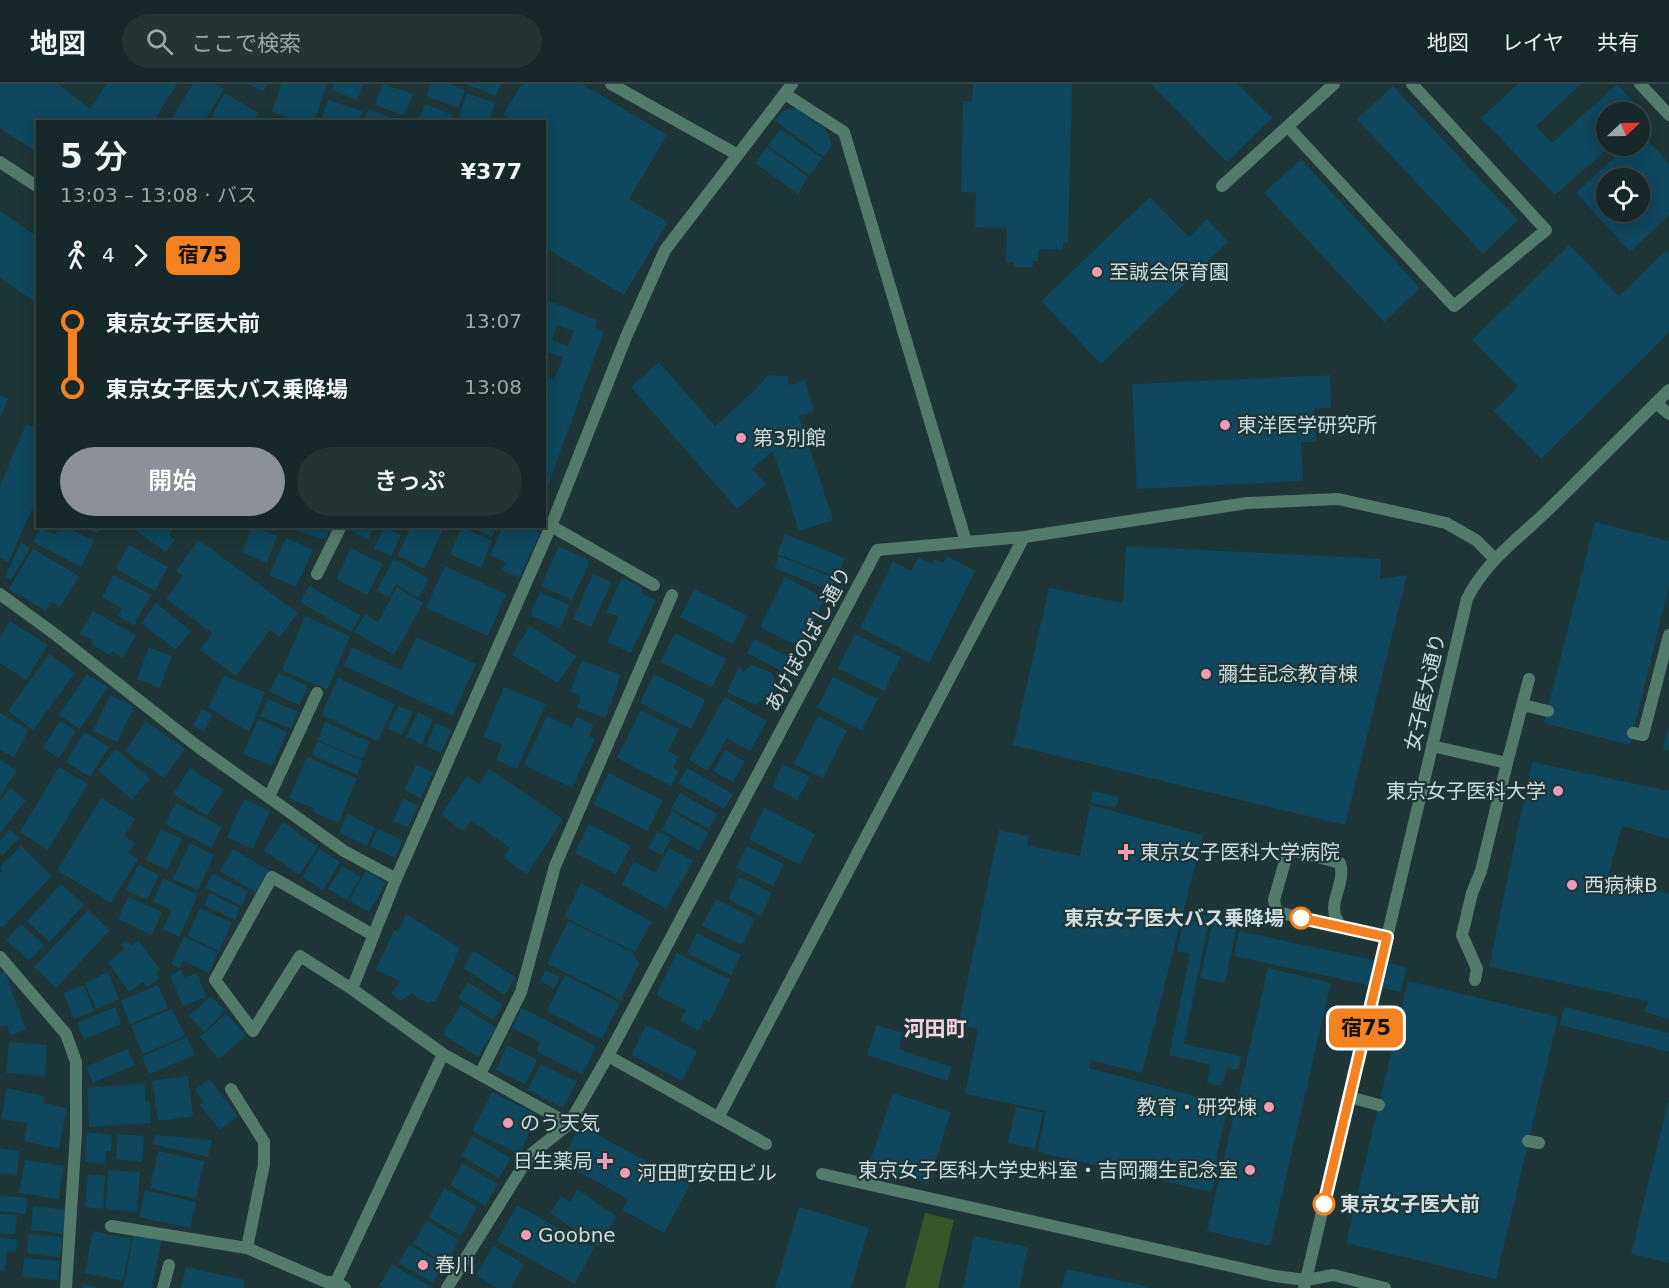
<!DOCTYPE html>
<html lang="ja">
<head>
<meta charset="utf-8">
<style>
  :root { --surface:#162829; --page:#233435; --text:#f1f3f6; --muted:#9ea6a8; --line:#354446; --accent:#8c9099 }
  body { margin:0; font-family:"DejaVu Sans","Noto Sans JP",sans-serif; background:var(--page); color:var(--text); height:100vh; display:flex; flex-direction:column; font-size:22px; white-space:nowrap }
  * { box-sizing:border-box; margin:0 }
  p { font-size:20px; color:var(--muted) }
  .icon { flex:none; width:33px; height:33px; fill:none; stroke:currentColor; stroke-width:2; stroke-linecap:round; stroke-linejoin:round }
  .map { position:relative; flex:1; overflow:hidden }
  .sheet { position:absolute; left:36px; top:36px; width:510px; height:408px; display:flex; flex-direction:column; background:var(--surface); border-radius:0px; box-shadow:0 3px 15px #0003,0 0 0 2px var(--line) }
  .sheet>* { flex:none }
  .badge { padding:0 12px; border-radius:9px; font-size:21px; line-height:39px }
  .needle { width:39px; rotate:68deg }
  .controls { position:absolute; left:1596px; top:18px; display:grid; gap:12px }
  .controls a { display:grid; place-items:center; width:54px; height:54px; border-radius:50%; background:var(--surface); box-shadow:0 3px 15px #0003,0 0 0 2px var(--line); font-size:30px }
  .map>.badge { position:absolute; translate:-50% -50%; box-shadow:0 0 0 3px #fff }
  .legs { display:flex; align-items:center; gap:9px; height:66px; padding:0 24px; font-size:20px }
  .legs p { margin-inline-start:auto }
  .headline { display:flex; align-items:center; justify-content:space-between; height:102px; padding:0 24px }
  h1 { font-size:33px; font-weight:600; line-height:45px }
  .cta { display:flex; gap:12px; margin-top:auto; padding:12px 24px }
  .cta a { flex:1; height:69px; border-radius:36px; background:var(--accent); color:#fff; font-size:24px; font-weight:600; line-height:69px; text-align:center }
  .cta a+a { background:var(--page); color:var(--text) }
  ul { padding:0 24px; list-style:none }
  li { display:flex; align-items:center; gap:21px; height:66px; font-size:22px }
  li i { display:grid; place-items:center; width:9px; height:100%; margin:0 8px; background:currentColor }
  li i::after { content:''; width:15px; height:15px; margin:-8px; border:4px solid; border-radius:50%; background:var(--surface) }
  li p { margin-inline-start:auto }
  li:first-child i { background:linear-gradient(#0000 50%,currentColor 0) }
  li:last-child i { background:linear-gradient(currentColor 50%,#0000 0) }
  header { display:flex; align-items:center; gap:36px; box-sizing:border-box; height:84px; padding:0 30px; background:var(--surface); border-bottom:2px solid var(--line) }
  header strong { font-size:28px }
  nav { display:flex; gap:33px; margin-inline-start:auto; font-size:21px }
  .search { width:420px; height:54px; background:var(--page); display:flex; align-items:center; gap:15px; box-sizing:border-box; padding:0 21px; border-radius:33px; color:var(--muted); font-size:22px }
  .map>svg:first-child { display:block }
</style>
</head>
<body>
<header>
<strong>地図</strong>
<div class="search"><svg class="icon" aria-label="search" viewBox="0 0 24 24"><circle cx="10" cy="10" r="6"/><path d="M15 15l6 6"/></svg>ここで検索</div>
<nav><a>地図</a><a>レイヤ</a><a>共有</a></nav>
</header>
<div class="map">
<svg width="1669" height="1204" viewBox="0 0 1669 1204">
  <rect width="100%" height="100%" fill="#1e3637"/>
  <path fill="#365728" d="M925 1129 954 1136 938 1204H905Z"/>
  <path fill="#0f475e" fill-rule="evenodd" d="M0 0H58L91 25 106 0H177L153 38H38V69L0 44Z
    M193 0H215L224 5 204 38H177L172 34Z
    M247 0H267L264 7Z
    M281 0H327L314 38H301L272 28Z
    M334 0H363L357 16 332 6Z
    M383 0 413 10 404 32 375 21Z
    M431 0H448L465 6 458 24 426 12Z
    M466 0H501L496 12Z
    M522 0H582L667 51 629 115 668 138 624 211 544 163V38H513L503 31Z
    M973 0H1072L1068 159 1063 158V166L1038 165V177H1033V183H1013L1014 178H1006L1007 144 975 143 976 109 961 108 963 17H972Z
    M1151 0H1238L1272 34 1227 78Z
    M1518 0H1581L1536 42 1552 59 1617 0 1646 31 1640 37V28H1606V62H1611L1555 111 1481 34Z
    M1393 2 1518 136 1483 170 1357 35Z
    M225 9 258 29 253 38H208Z
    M467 9 495 19 489 38H457Z
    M328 16 363 27 359 38H320Z
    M425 20 452 31 450 38H418Z
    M797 24 827 47 832 62 824 73 775 37 783 27Z
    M368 25 400 37V38H363Z
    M780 45 822 74 810 91 768 62Z
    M1640 48 1669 79V131L1630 168 1576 109 1627 62H1640ZM1606 94H1640V128H1606Z
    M767 63 808 93 798 110 755 79Z
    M1301 75 1420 204 1384 238 1264 109Z
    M1150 113 1189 153 1207 135 1228 158 1101 280 1041 217Z
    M0 127 38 153V220L0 194Z
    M1569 161 1619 212 1666 166 1669 169V249L1541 375 1494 327 1518 303 1472 256Z
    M544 215 597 236 594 244 604 247 548 402 544 401V321L549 308 544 307V300L548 294 554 296 563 273 544 267ZM558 241 574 247 568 262 552 256Z
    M659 278 715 342 753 308 768 291 787 292 790 301 805 296 814 327 799 332 833 436 799 447 773 367 752 385 766 400 737 425 631 303Z
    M1330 291 1331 324 1314 325 1316 358H1301L1303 397 1137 405 1132 300Z
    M0 311 8 315 0 334Z
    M26 340 38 345V412L8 479 0 474V402Z
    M1595 438 1669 457V502L1630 661 1544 639Z
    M59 442H64L94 457 81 483 33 458 40 444 55 451Z
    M79 442H101L97 449Z
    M140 442H175L169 451 175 456 166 468 136 447Z
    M252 442 277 452 267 479 242 469Z
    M299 442H330L326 456 297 447Z
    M350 442H375L368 455 348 445Z
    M411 442H444L425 485 398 472Z
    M469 442H497L492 453Z
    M503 442H527L540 449 519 494 502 486 506 478 490 471Z
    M385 443 401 451 391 472 374 464Z
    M462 443 492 457 481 484 450 470Z
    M785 450 845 474 837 493 777 470Z
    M286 454 313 466 296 503 269 491Z
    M199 456 298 529 280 553 270 546 236 592 200 566 212 549 166 515 183 492 176 487Z
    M21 458 30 464 11 496 5 493Z
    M129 461 168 483 155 507 116 485Z
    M559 462 590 477 572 516 541 502Z
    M1126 462 1381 475 1380 495 1407 491 1345 741 1013 661 1049 504 1123 519Z
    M351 464 383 480 367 511 336 495Z
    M33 465 79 492 60 523 51 518 46 527 9 505Z
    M779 472 836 495 832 507 774 484Z
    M947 472 975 487 929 579 860 544 893 477 911 487 918 473 933 480 935 475 943 479Z
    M394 475 429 495 419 514 396 500 389 513 377 506Z
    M445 482 506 510 488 552 426 524Z
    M593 490 612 498 591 543 573 535Z
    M114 491 151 511 134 541 118 532 122 524 102 513Z
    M785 493 825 514 800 563 760 543Z
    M622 494 643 504 641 509 656 516 631 569 607 558 619 533 606 528Z
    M309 502 361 532 351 548 300 518Z
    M397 503 423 519 394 571 354 548 365 530 378 538Z
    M695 505 747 532 733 560 680 533Z
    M540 508 570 521 560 545 530 531Z
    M156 519 191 547 176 566 141 539Z
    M93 527 136 551 123 574 112 567 110 571 91 561 94 557 80 550Z
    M305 532 350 552 327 606 282 586Z
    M10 537 48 561 26 596 0 579V553Z
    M530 542 576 572 558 599 512 571Z
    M675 549 726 575 712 603 660 578Z
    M855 550 901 573 884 607 838 584Z
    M416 553 476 580 453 632 344 582 352 563 401 586Z
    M754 555 798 578 791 592 747 569Z
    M149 563 172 572 160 604 137 595Z
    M49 570 75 589 33 646 8 627Z
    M582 576 621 591 605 634 577 623 581 612 570 607Z
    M753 581 772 589 777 600 771 613 755 621 727 608 739 583 743 588Z
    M278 589 308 602 299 621 270 608Z
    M87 590 108 603 80 645 59 631Z
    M654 590 705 616 691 645 640 619Z
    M224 592 265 608 249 648 208 623Z
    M833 593 878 615 862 646 817 624Z
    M338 594 395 620 378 657 321 631Z
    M504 603 546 620 517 685 496 676 502 661 483 653Z
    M110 611 134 623 117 658 93 647Z
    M725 613 767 637 750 667 727 654 708 687 689 676Z
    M268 615 298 628 291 645 260 632Z
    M398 622 413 628 402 651 388 644Z
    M202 625 213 631 204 648 193 642Z
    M641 626 679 645 668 667 679 673 673 684 679 687 671 702 617 674Z
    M418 628 433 635 422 660 406 653Z
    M0 629 29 646 14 673 0 666Z
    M547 632 572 644 577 633 594 641 589 652 595 655 572 704 524 681Z
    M818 632 847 646 823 694 794 680Z
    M258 635 287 648 272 682 243 670Z
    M60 637 76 647 59 674 43 664Z
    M146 637 185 665 164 694 125 667Z
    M325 638 370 658 362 675 318 656Z
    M436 639 451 646 441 669 426 662Z
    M1668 644H1669V667L1663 665Z
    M84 648 109 663 90 693 66 678Z
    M318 657 363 677 357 691 312 671Z
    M116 665 150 694 132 716 98 686Z
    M725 666 745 677 733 698 713 687Z
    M307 673 357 695 338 739 313 728 315 725 289 714Z
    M0 675 17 687 0 712Z
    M1532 678 1669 707V755L1622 742 1608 793 1669 810V935L1645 928 1648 917 1489 883Z
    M783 680 810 693 797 716 772 703Z
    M416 681 433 688 421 714 404 706Z
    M59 683 88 700 48 766 20 748Z
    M190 684 224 706 207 732 173 710Z
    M687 684 733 710 724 725 678 699Z
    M489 685 563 735 527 790 503 774 510 764 471 736 463 747 441 731 467 692 479 700Z
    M609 689 663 716 647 747 593 720Z
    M10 704 26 716 0 749V717Z
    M1093 707 1119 713 1116 724 1090 718Z
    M680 709 717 730 709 745 671 724Z
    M101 714 135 735 124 752 135 759 128 769 138 775 111 819 57 786Z
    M403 714 418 722 408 743 393 737Z
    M244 715 270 727 253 765 227 753Z
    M176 719 222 743 211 764 165 740Z
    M1090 721 1203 751 1142 989 1091 976 1089 984 1228 1021 1216 1075 1221 1076 1211 1108 1038 1068 1046 1027 965 1010 978 945 958 941 999 746 1029 752 1027 761 1080 772Z
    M764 724 815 750 800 781 749 755Z
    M672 727 709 749 699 767 662 746Z
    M348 730 375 744 366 762 339 748Z
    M283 738 318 763 299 791 264 766Z
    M589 740 631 762 616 790 575 769Z
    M161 745 182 755 167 786 146 776Z
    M378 745 403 756 395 774 370 762Z
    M10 746 19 754 2 772 0 769V757Z
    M658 747 671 754 662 771 648 764Z
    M190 759 214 771 198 806 173 795Z
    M21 762 52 792 2 844 0 842V790L2 787 0 783Z
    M747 762 784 780 773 802 736 784Z
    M669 764 693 777 666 825 622 800 634 777 655 789Z
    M233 765 270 787 257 809 220 787Z
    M319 765 340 778 323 806 302 793Z
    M138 781 159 791 147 816 126 806Z
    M342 782 361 793 347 816 328 805Z
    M366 787 386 799 369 828 349 817Z
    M212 790 248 807 242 822 205 804Z
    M739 793 772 809 761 832 728 815Z
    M163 794 198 811 179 853 163 845 172 826 153 817Z
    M581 799 652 838 635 868 564 833Z
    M61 800 84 821 49 858 27 837Z
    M210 809 240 824 235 836 204 821Z
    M128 813 162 828 152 851 118 835Z
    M716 815 755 835 742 861 702 842Z
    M200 824 232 839 219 867 187 852Z
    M88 826 110 846 56 904 34 883Z
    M406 830 460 864 436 917 428 919 419 915 412 909 400 917 391 909 401 897 376 886 394 846 398 848Z
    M1204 830 1210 831 1184 960 1241 972 1238 986 1227 984 1222 1002 1207 999 1211 981 1169 971 1190 870 1177 867 1184 835 1202 839Z
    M1214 832 1238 837 1225 899 1200 894Z
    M568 837 632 868 639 880 621 916 547 880Z
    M21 840 44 861 29 877 6 856Z
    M1239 847 1406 883 1401 908 1234 872Z
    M697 849 741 871 731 891 687 869Z
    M184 853 218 868 209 889 183 877 180 884 171 880Z
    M126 856 131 862 138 856 160 886 156 888 160 894 147 903 143 898 129 908 108 878 125 865 121 860Z
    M474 867 515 893 505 911 463 884Z
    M677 869 730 896 709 938 704 935 699 947 680 937 686 926 656 911Z
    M1268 884 1331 899 1270 1162 1207 1147Z
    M181 886 184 894 197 889 206 913 183 922 170 891Z
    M546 886 560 893 554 905 540 897Z
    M5 888 26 946 11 951 7 941 0 943V890Z
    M108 888 119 915 96 925 85 899Z
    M565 891 620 919 602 955 547 927Z
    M1408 897 1558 933 1496 1195 1346 1159Z
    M468 898 503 921 493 936 458 914Z
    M83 901 94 927 74 935 63 909Z
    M158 901 168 924 130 940 121 917Z
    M211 912 225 927 204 948 189 932Z
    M461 921 496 944 478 973 443 950Z
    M115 923 121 940 84 956 77 939Z
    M1564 923 1669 949V968L1560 941Z
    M522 924 596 962 582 990 536 967 540 958 512 944Z
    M172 925 185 952 143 970 131 942Z
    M226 930 246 951 219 975 200 953Z
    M646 941 697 967 682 997 631 971Z
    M877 941 903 949 898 965 952 983 947 997 867 971Z
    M187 953 195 971 149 990 142 973Z
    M9 958 47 961 45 992 6 989Z
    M507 961 537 976 525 1000 496 986Z
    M127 965 135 981 93 999 86 983Z
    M541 980 577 998 563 1024 528 1006Z
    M188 992 193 1032 158 1037 152 997Z
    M209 995 238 1032 220 1046 200 1021 204 1017 195 1006Z
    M145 1000V1018L150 1017 151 1039 89 1043 87 1003Z
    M7 1004 44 1012 43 1019 67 1024 59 1065 24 1057 27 1039 1 1035Z
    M492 1008 538 1031 519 1070 472 1047Z
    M893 1009 951 1028 928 1100 869 1080Z
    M1668 1018H1669V1179L1631 1170Z
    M1016 1023 1043 1029 1035 1065 1008 1059Z
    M580 1041 690 1101 664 1149 622 1126 628 1115 561 1078Z
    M87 1048 112 1051 111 1067H106L105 1080 85 1078Z
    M118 1050 144 1052 142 1078 116 1075Z
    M155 1051 212 1056 208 1073 153 1060Z
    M473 1052 511 1074 499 1094 461 1072Z
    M0 1064 20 1067 17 1091 0 1089Z
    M158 1067 204 1077 196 1115 150 1104Z
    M25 1076 64 1082 59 1115 19 1109Z
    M462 1079 498 1100 485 1122 450 1101Z
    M109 1086 140 1088 137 1128 105 1125Z
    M88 1090 105 1092 103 1125 85 1123Z
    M445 1104 477 1123 461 1152 428 1133Z
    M145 1106 196 1118 190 1144 139 1133Z
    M578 1106 617 1133 598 1162 550 1129 561 1112 570 1118Z
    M0 1112 27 1114 26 1130 0 1127Z
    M517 1121 594 1164 575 1200 497 1157Z
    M33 1122 68 1126 65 1150 31 1146Z
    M799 1123 869 1144 851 1204H775Z
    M0 1130 17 1131 15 1150 0 1149Z
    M427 1137 459 1156 446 1180 413 1160Z
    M93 1147 131 1155 123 1197 85 1189Z
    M134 1149 162 1154 152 1204H123Z
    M28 1150 62 1153 60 1173 27 1169Z
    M974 1152 1028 1163 1020 1204H963Z
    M0 1154 17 1155 16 1168 7 1167 5 1188 0 1187Z
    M409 1161 444 1181 433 1199 398 1179Z
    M493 1162 524 1180 511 1204H498L476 1192Z
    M24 1174 60 1177 58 1196 22 1193Z
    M392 1180 432 1204H383L379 1202Z
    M186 1183 245 1196 244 1204H181Z
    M1066 1185 1149 1203V1204H1062Z
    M83 1200 97 1203V1204H82Z"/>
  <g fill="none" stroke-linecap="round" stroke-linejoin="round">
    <path stroke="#537b6b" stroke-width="12" d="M1288 43 1454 222 1546 146 1412 0
      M1656 319 1669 330
      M317 490 341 442
      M1522 621 1548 627
      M1633 649 1643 651 1669 551
      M1432 662 1507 679 1529 595
      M269 713 317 609
      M1342 843C1322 822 1347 803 1340 779L1295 767 1287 770 1274 816 1276 826 1281 829 1387 853
      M1475 896 1477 885 1462 851 1472 809 1481 787 1507 679
      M352 905 300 872 253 947 215 896 272 793 373 851
      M480 990 521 908 555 782 672 511
      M231 1005 264 1058V1080L247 1164
      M1349 1013 1379 1021
      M1528 1057 1539 1059
      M111 1142 247 1164 326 1198H336
      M66 1204 76 1049
      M163 1204 169 1181"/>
    <path stroke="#537b6b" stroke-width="12" d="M611 0 738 71
      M1640 0 1669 31
      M785 10 844 48 966 458
      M0 78 38 103
      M1222 102 1334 0
      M546 439 654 501
      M0 510 56 551 197 662 344 767 396 795
      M0 873 66 950 76 978V1049
      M443 970 569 1040
      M608 972 766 1060
      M719 1032 1024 453
      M822 1090 1275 1192 1306 1196 1333 1191 1385 1204
      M345 1204 336 1198 443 970 352 905 396 795 551 442 626 253 665 166 792 0
      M447 1204 530 1071 569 1040 608 972 877 466 1024 453 1247 419 1338 415 1446 439 1476 456 1495 475"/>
    <path stroke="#537b6b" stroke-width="12" d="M1304 1204 1467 515C1485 478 1518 455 1547 427 1588 387 1628 346 1669 306"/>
  </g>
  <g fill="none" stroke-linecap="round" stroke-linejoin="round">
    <g stroke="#fff" stroke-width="14">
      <path id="line-1" d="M1301 834 1387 853 1324 1120"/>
    </g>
    <use href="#line-1" stroke="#f58220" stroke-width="9"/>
  </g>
  <g fill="#ef9ab8" stroke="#1e3637" stroke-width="2">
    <circle cx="1097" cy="188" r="6"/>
    <circle cx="1225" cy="341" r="6"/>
    <circle cx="741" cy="354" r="6"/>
    <circle cx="1206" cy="590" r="6"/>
    <circle cx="1558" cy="707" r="6"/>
    <path d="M1123 759h6v6h6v6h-6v6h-6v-6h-6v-6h6z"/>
    <circle cx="1572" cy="801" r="6"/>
    <circle cx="1269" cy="1023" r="6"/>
    <circle cx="508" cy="1039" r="6"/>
    <path d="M602 1068h6v6h6v6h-6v6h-6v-6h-6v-6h6z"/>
    <circle cx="1250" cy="1086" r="6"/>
    <circle cx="625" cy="1089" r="6"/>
    <circle cx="526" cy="1151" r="6"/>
    <circle cx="423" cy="1181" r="6"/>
  </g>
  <g fill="#fff" stroke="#f58220" stroke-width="3">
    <circle cx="1301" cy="834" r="10"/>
    <circle cx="1324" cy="1120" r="10"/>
  </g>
  <g text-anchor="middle" stroke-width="4.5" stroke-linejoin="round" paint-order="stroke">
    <g font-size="20" fill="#cfddde" stroke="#1e3637" text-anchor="start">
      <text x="1109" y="195">至誠会保育園</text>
      <text x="1237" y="348">東洋医学研究所</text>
      <text x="753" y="361">第3別館</text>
      <text x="1218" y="597">彌生記念教育棟</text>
      <text x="1546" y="714" text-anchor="end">東京女子医科大学</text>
      <text x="1140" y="775">東京女子医科大学病院</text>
      <text x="1584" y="808">西病棟B</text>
      <text x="1257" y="1030" text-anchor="end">教育・研究棟</text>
      <text x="520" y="1046">のう天気</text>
      <text x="593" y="1084" text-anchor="end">日生薬局</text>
      <text x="1238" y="1093" text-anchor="end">東京女子医科大学史料室・吉岡彌生記念室</text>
      <text x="637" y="1096">河田町安田ビル</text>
      <text x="538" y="1158">Goobne</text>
      <text x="435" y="1188">春川</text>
    </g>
    <g font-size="20" fill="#cfddde" stroke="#1e3637">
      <text transform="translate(808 555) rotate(-62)" y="7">あけぼのばし通り</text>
      <text transform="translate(1425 608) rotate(-77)" y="7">女子医大通り</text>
    </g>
    <g font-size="20" font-weight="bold" fill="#cfddde" stroke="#1e3637" text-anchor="end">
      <text x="1284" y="841">東京女子医大バス乗降場</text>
      <text x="1340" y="1127" text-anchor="start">東京女子医大前</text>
    </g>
    <g font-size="21" font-weight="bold" fill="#f5d3de" stroke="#1e3637">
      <text x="935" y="952">河田町</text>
    </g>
  </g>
</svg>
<div class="controls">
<a><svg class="needle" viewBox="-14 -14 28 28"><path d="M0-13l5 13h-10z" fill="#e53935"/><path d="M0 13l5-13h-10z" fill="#9ea6a8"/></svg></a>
<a><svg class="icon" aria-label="locate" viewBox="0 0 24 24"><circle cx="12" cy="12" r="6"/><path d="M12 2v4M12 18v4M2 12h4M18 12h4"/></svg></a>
</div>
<b class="badge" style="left:1366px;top:944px;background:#f58220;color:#111">宿75</b>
<section class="sheet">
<div class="headline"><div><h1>5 分</h1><p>13:03 – 13:08 · バス</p></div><b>¥377</b></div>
<div class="legs"><svg class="icon" aria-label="walk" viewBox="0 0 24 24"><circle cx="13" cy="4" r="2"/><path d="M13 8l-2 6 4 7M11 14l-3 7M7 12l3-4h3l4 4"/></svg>4<svg class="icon" aria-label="forward" viewBox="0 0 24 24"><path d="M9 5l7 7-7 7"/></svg><b class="badge" style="background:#f58220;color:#111">宿75</b></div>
<ul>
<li><i style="color:#f58220"></i><b>東京女子医大前</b><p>13:07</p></li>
<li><i style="color:#f58220"></i><b>東京女子医大バス乗降場</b><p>13:08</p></li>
</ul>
<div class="cta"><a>開始</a><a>きっぷ</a></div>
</section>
</div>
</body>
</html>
